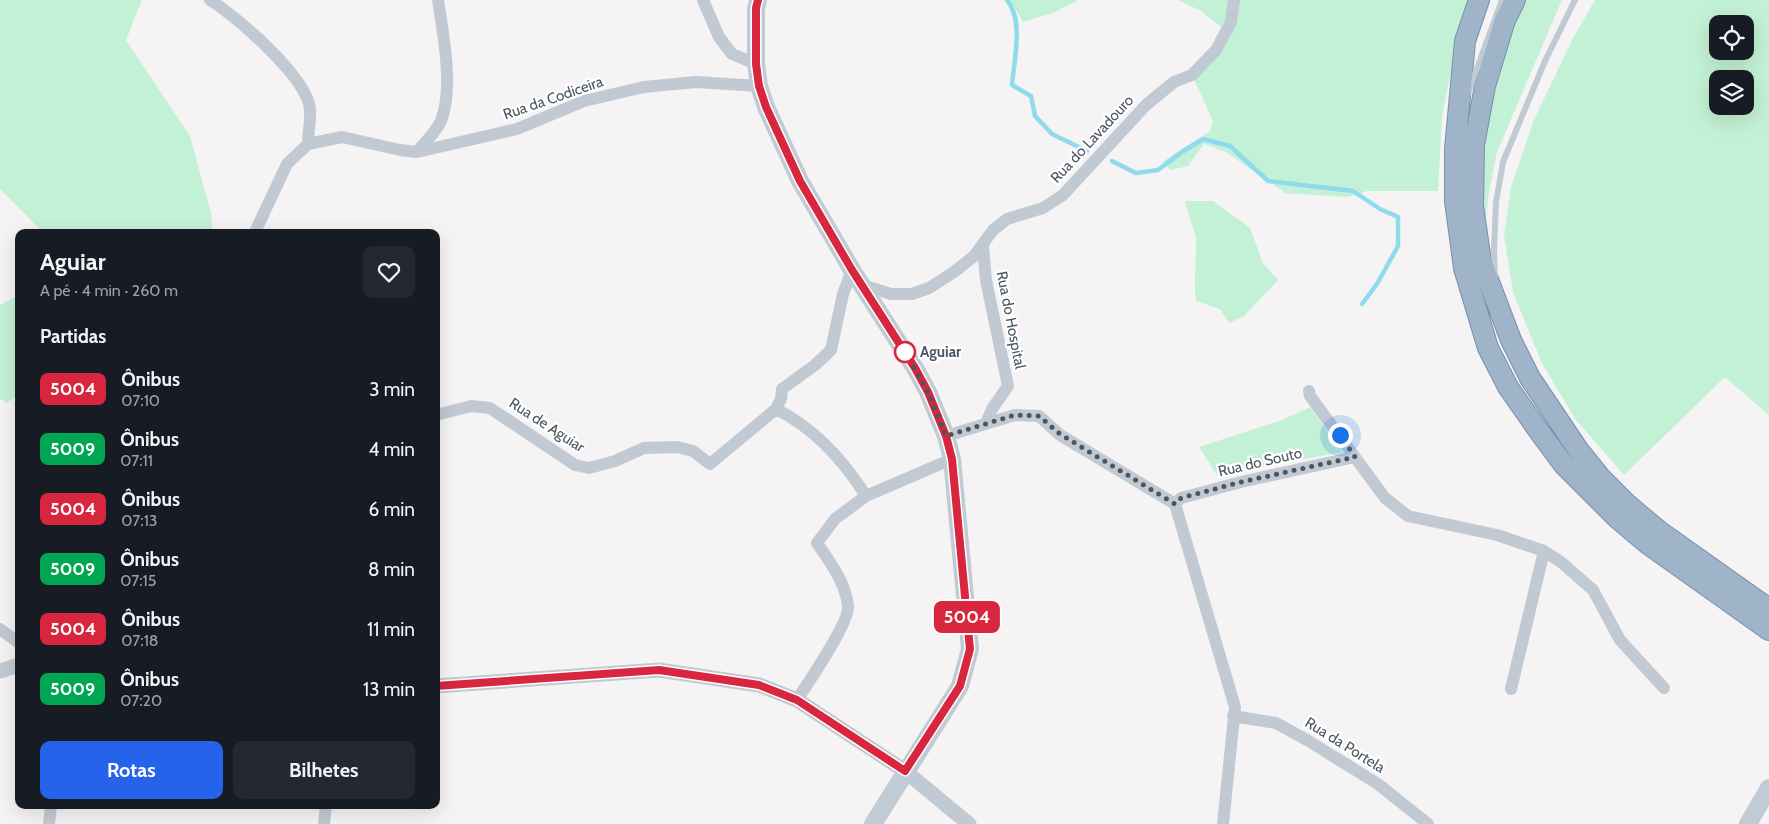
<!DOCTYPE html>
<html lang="pt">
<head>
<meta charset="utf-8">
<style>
  :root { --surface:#171b24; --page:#242831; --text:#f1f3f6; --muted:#9ea1a6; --accent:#2563eb }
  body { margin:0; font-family:Cabin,sans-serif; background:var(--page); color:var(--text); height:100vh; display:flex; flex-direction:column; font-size:19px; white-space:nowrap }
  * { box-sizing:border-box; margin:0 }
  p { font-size:16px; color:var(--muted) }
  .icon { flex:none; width:28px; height:28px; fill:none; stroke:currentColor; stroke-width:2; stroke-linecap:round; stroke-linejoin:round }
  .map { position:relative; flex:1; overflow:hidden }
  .drawer { position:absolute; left:15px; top:229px; width:425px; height:580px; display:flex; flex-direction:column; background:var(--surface); border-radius:10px; box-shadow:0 5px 20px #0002 }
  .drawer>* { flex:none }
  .badge { padding:0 10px; border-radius:8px; font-size:18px; line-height:32px }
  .fabs { position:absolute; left:1709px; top:15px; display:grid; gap:10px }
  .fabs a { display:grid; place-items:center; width:45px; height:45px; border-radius:10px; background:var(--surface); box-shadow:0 5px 20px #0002; font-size:25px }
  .you { position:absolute; width:25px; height:25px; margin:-12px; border:4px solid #fff; border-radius:50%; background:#1a73e8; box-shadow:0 0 0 8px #1a73e833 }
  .map>.badge { position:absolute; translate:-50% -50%; box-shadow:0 0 0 2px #fff }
  h2 { padding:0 25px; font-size:19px; line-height:45px }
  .round { display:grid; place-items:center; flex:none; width:52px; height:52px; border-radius:10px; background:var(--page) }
  .summary { display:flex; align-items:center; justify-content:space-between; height:85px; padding:0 25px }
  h1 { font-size:24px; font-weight:700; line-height:38px }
  .button { display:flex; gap:10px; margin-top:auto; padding:10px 25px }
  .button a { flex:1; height:58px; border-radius:10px; background:var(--accent); color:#fff; font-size:20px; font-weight:700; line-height:58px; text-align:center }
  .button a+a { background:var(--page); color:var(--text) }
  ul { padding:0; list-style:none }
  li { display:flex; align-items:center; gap:15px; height:60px; padding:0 25px }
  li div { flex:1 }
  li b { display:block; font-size:19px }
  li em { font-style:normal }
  li .badge { min-width:55px; font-weight:700; text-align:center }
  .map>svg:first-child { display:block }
</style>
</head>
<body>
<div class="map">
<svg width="1769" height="824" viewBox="0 0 1769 824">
  <rect width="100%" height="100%" fill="#f5f3f3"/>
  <path fill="#c3f1d5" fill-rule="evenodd" d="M0 0H142L126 40 190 136 211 213 212 232H43L0 189Z
    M1010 0H1079L1053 13 1023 22Z
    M1178 0H1471L1458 37 1442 116 1438 191H1367L1348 197 1285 193 1226 152 1204 144 1188 166 1171 170 1162 162 1210 131 1213 121 1192 75 1226 31 1201 11Z
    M1524 0H1562L1497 152 1489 192 1484 235C1481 196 1479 155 1486 116 1493 76 1508 38 1524 0Z
    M1595 0H1769V415L1725 377 1624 475 1575 419 1541 361 1513 292 1504 236 1511 187 1534 120 1572 40ZM1718 24H1745V51H1718ZM1718 79H1745V106H1718Z
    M1185 201H1213L1250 228 1263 263 1278 280 1244 316 1229 323 1220 309 1196 301C1193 279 1197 260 1196 239 1195 230 1187 212 1185 201Z
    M19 295V395L6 403 0 399V305Z
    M1310 407 1342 452 1217 475 1199 447 1282 420Z"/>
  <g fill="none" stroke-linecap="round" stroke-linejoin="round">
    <path stroke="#90daee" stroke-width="4.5" d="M1007 0C1024 20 1014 61 1012 85L1031 96 1035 116 1052 134 1087 151
      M1112 161 1136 173 1158 170 1182 152 1203 139 1230 146 1268 181 1353 191 1380 209 1398 217V246L1377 284 1362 304"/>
    <g stroke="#7690ad" stroke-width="22">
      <path id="trunk" d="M1479 0 1465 41 1455 149V201L1464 268 1488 348 1508 387 1541 434 1564 465 1616 517 1648 544 1769 630
        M1515 0 1505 20 1485 86 1474 145 1473 206 1481 261 1511 340 1530 378 1579 451 1600 477 1628 505 1659 531 1769 609"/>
    </g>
    <path stroke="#c1cad2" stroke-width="6" d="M1468 93 1502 0
      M1495 278 1494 250 1496 202 1503 162 1545 61 1575 0"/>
    <path stroke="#c1cad2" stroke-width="12" d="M210 0C237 17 307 77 310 109 311 120 308 132 308 144
      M703 0 719 37 732 54 756 64
      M417 152 517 129 584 101 644 87 696 82 759 86
      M255 232 287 164 308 144 342 137 400 150 417 152C425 142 436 132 441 121 454 88 443 34 438 0
      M983 246 986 280 1008 386 992 409 986 423
      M862 285 891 294H912L929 288 954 272 974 256 993 230 1007 219 1043 208 1063 195 1146 105 1174 82 1192 75 1216 50 1231 22 1234 0
      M1309 391 1310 396 1385 498 1408 516 1497 535 1544 551 1561 562 1593 590 1620 640 1664 688
      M776 409C814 428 844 461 866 496
      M436 415 471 406 490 408 575 465 589 468 615 461 644 448 677 447 693 451 710 464 776 409 781 399 782 389 815 365 831 350 843 294 852 270
      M946 436 1015 415 1039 416 1060 435 1175 504 1235 707 1223 824
      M1175 504 1181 498 1241 482 1355 457
      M0 629 19 643
      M1511 689 1544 551
      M797 700C807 684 851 621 848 605 845 582 830 562 817 543L835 519 866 496 952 459
      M1233 716 1276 723 1307 740 1378 784 1428 824
      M49 824 51 805
      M324 824 326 805"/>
    <path stroke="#c1cad2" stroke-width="15" d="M0 671 19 665
      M436 686 659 670 759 685 797 700 905 771 969 824"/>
    <path stroke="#c1cbd6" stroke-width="18" d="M758 0 756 9V64L759 86 766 107 800 181 852 270 915 368 928 392 946 436 952 459 970 649 960 686 873 824
      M1748 824 1769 788"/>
    <use href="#trunk" stroke="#9fb4c9" stroke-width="20"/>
  </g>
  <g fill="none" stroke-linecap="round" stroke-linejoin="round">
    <g stroke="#fff" stroke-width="11">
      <path id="line" d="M436 686 659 670 759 685 797 700 905 771 960 686 970 649 952 459 946 436 928 392 915 368 852 270 800 181 766 107 759 86 756 64V8L758 0"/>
    </g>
    <use href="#line" stroke="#d7263d" stroke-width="8"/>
    <path stroke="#4a5661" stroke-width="5" stroke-dasharray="0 9" d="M905 352 928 392 946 436 1015 415 1039 416 1060 434 1175 504 1181 498 1241 482 1355 457 1340 435"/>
  </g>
  <circle fill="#fff" stroke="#d7263d" stroke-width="2.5" cx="905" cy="352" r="10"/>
  <g text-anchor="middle" stroke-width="4.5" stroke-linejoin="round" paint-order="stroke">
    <g font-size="15" fill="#4a5661" stroke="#fff">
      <text transform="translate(553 98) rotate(-19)" y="5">Rua da Codiceira</text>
      <text transform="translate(1092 139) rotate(-47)" y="5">Rua do Lavadouro</text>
      <text transform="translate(1011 320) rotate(79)" y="5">Rua do Hospital</text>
      <text transform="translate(547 425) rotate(33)" y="5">Rua de Aguiar</text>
      <text transform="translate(1260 462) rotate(-13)" y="5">Rua do Souto</text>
      <text transform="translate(1345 745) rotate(32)" y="5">Rua da Portela</text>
    </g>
    <g font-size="15" font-weight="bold" fill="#4a5661" stroke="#fff" text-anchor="start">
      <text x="920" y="357">Aguiar</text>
    </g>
  </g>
</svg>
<div class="fabs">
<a><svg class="icon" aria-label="locate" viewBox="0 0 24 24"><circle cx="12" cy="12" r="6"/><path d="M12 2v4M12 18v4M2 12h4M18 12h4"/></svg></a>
<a><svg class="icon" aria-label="layers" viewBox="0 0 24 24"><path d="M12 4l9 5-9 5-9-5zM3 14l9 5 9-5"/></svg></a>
</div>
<div class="you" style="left:1340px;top:435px"></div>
<b class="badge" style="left:967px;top:617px;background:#d7263d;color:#fff">5004</b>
<section class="drawer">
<div class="summary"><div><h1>Aguiar</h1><p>A pé · 4 min · 260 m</p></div><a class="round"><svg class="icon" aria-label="heart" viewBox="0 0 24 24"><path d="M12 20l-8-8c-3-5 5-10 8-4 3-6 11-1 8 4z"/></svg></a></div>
<h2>Partidas</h2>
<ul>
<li><span class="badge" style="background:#d7263d;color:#fff">5004</span><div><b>Ônibus</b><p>07:10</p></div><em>3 min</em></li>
<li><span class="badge" style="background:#00a651;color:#fff">5009</span><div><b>Ônibus</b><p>07:11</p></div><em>4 min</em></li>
<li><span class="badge" style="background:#d7263d;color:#fff">5004</span><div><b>Ônibus</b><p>07:13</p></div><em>6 min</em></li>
<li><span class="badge" style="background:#00a651;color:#fff">5009</span><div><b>Ônibus</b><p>07:15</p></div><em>8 min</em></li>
<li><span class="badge" style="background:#d7263d;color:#fff">5004</span><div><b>Ônibus</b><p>07:18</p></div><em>11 min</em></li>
<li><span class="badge" style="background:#00a651;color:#fff">5009</span><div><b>Ônibus</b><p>07:20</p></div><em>13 min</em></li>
</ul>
<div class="button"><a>Rotas</a><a>Bilhetes</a></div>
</section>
</div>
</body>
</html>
